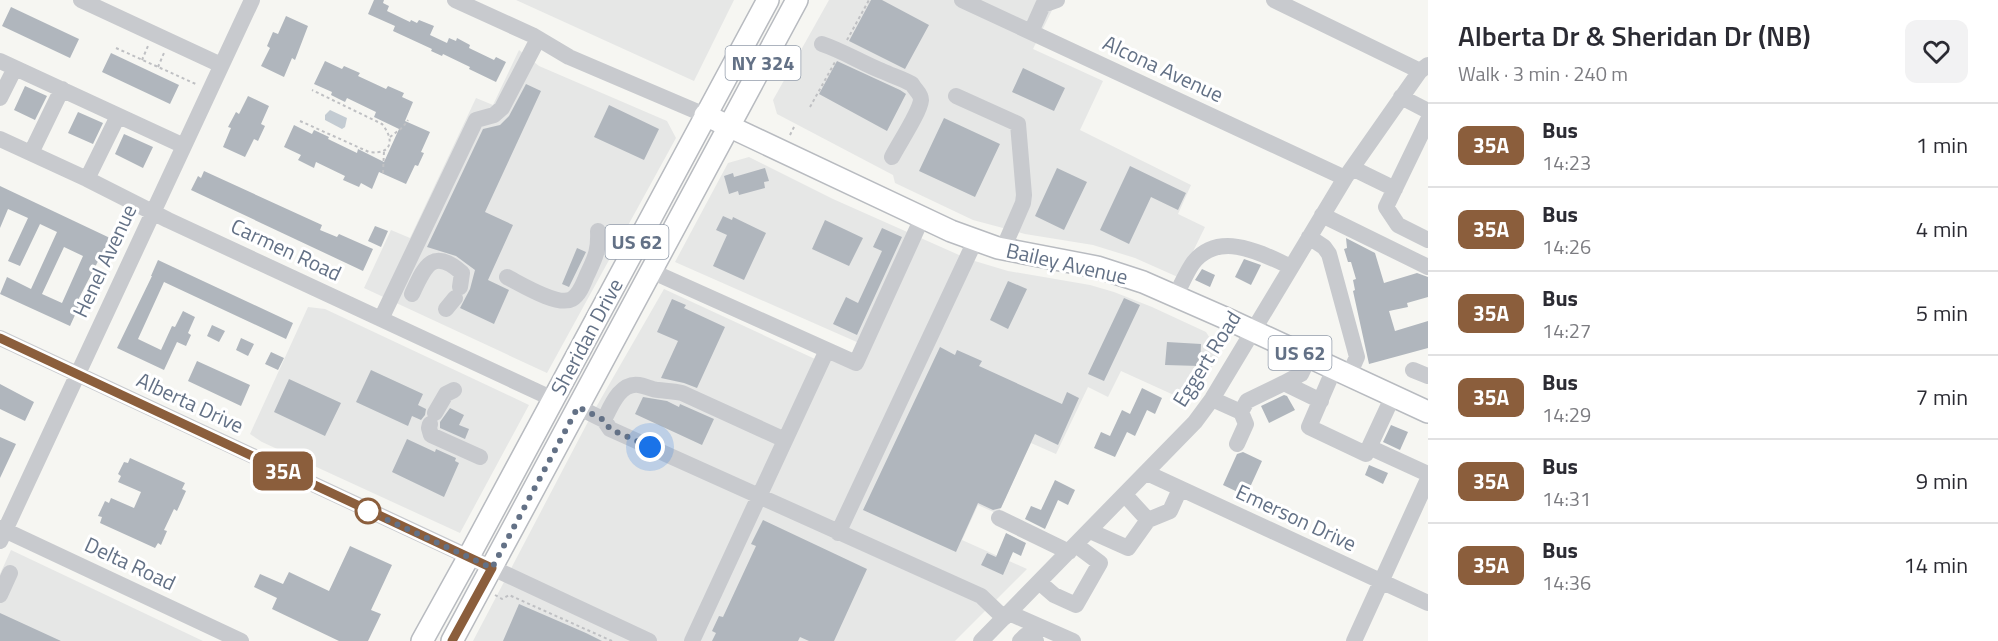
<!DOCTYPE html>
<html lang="en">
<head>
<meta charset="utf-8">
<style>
  :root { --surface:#fff; --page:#f2f2f3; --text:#2b2b33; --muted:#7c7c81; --line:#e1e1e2 }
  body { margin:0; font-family:"Titillium Web",sans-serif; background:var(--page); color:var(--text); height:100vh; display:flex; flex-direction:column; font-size:22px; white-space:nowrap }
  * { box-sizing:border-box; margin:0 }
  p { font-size:20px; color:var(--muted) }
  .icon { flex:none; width:33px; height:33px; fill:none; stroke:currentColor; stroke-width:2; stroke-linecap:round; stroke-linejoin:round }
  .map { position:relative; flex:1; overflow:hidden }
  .drawer { display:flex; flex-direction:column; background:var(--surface); width:570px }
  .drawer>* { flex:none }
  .badge { padding:0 12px; border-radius:9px; font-size:21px; line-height:39px }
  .you { position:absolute; width:30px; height:30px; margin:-15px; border:4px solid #fff; border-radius:50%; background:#1a73e8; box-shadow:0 0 0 9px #1a73e833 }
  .map>.badge { position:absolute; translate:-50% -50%; box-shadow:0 0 0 3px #fff }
  .round { display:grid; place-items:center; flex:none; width:63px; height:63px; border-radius:12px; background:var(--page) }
  .headline { display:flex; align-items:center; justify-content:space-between; height:102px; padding:0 30px }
  h1 { font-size:28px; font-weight:600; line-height:45px }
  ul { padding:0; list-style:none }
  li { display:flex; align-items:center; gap:18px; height:84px; padding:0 30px; border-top:2px solid var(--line) }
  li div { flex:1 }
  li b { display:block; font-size:22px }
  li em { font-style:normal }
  li .badge { min-width:66px; font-weight:700; text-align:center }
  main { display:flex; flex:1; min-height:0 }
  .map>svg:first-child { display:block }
</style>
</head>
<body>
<main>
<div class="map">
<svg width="1428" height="641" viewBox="0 0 1428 641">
  <rect width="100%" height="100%" fill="#f6f6f2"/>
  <path fill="#e6e7e6" d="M516 0H734L694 81Z
    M829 0H1057L1033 49 1103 81 1080 130 1191 185 1178 214 1205 227 1180 278 1135 258 1093 245 1025 234 973 220 895 183 893 175 777 114 773 100Z
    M519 50 539 66 667 121 676 138 547 373 364 288 391 230 410 238 476 98 493 105Z
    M749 157 833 199 968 259 1008 271 1090 285 1114 292 1152 307 1206 332 1220 354 1206 377 1187 401 1121 371 1108 397 1088 387 1056 454 1031 443 998 514 978 505 962 540 1027 569 955 641H473L591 416 664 289 815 359 850 363 859 343 675 262 728 163Z
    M308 307 325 309 529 405 460 533 262 442 250 434Z
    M11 550 203 641H0V574Z"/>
  <path fill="#c3cbd2" d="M330 110 347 118 345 127 342 129 325 120V115Z"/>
  <path fill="#b0b6bd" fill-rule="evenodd" d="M374 0H384L383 3 389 6 387 11 410 22 411 20 417 23 419 20 434 26 430 35 447 43 449 38 456 41 457 38 470 45 469 48 494 60 496 57 506 62 496 82 469 69 470 67 443 54 442 56 431 51 432 49 393 31 395 26 368 14Z
    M871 0H882L929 25 905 69 849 41Z
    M11 7 79 39 70 58 2 26Z
    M286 16 308 26 295 60 292 58 284 77 261 66 270 48 267 46 273 32 278 34Z
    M111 53 179 85 170 104 102 72Z
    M325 61 342 69 344 66 360 73 358 76 386 89 388 86 404 93 402 97 413 102 405 121 430 132 421 152 424 153 418 166 415 165 406 184 379 172 372 189 361 183 359 187 343 180 345 176 316 162 314 168 298 160 301 155 284 147 294 125 312 134 314 130 329 137 328 139 357 153 358 149 384 162 399 129 374 117 376 112 347 98 345 102 331 95 332 92 314 84Z
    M837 61 900 90 906 94 887 131 819 94Z
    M1023 68 1065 88 1054 111 1012 92Z
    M526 84 541 91 485 212 513 225 488 280 509 290 494 324 460 308 470 289 475 270 456 256 427 247 483 129 500 125 509 116Z
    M25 86 47 96 35 120 14 110Z
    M248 96 269 106 261 124 265 126 258 141 254 139 245 157 223 147 231 128 228 127 236 112 239 114Z
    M609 105 659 129 644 160 594 137Z
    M78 112 103 123 93 144 68 133Z
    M944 118 1000 144 975 197 919 171Z
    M124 134 153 147 143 168 115 154Z
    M1130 166 1186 193 1178 210 1151 197 1129 244 1100 230Z
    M765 168 769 181 764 182 765 188 739 195 738 191 729 194 724 176 733 173 734 177Z
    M1057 168 1087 182 1064 230 1035 216Z
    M204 171 322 225 320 230 337 237 339 234 373 249 363 271 191 190 198 176 201 178Z
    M0 186 110 238 77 302 80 304 70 326 0 294 7 277 31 289 57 232 40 224 20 266 8 261 28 218 8 209 0 228ZM64 247 83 256 62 303 42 294Z
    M723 216 732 220 733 217 766 233 744 280 713 266 727 235 716 230Z
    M825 220 863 238 849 266 812 249Z
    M375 226 388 231 381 247 368 241Z
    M882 228 902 237 857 335 833 324 846 297 858 303 882 251 873 247Z
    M1346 238 1375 253 1384 283 1417 273 1428 277V297L1407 303 1408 307 1389 311 1395 331 1428 321V348L1369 364 1353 291 1355 290 1353 280 1356 279 1351 262H1348L1344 249 1347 248Z
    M577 248 586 252 569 287 562 284Z
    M1244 259 1261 265 1251 285 1235 277Z
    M158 260 293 323 286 339 164 282 138 339 161 350 172 326 175 327 183 311 195 317 188 333 191 335 186 346 177 342 164 370 117 348 152 276H151Z
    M1202 269 1215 275 1210 287 1195 280Z
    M1008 281 1027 289 1008 329 990 320Z
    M1124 298 1140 305 1104 381 1088 374Z
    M672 299 686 305 684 308 725 327 697 388 684 383 661 378 678 341 657 332Z
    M212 325 225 331 219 342 207 336Z
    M241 338 254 344 248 356 236 350Z
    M1167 342 1201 344 1200 366 1165 365Z
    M940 347 955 355 957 350 982 361 979 366 1062 404 1067 392 1079 398 1058 445 1035 434 1001 508 993 510 978 503 956 552 863 510Z
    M271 352 284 358 278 370 265 364Z
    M197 361 250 385 241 406 188 381Z
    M371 370 423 394 418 405 426 409 425 415 421 420 412 416 408 426 356 402Z
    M289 379 341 403 325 436 274 412Z
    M0 384 34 402 25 421 0 409Z
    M1142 388 1162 398 1155 414 1147 410 1135 436 1127 432 1115 457 1094 448 1101 432 1110 436 1122 410 1130 414Z
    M1284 395 1287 396 1295 410 1269 423 1261 406Z
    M643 397 667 401 679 407 680 404 714 419 702 445 635 414Z
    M450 408 464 415 459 425 469 429 465 439 440 428V422Z
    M1391 425 1408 432 1400 450 1383 442Z
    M0 437 16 444 0 478Z
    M407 439 435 452 436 449 456 458 455 461 459 463 444 497 392 472Z
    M1243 452 1262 461 1246 496 1223 485 1237 454Z
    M130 458 185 483 182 489 186 491 177 511 174 509 164 530 167 531 161 545 158 543 155 548 100 523 102 517 98 516 105 501 109 503 111 498 134 508 141 492 118 482 121 476 118 474 124 462 128 463Z
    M1369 465 1388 473 1383 484 1365 475Z
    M1055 480 1075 490 1068 505 1058 500 1045 529 1025 519 1031 506 1041 510Z
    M763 520 867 569 834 641H809L800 637 798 641H712L716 633 712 631 719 616 723 617 756 546 751 544Z
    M1006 533 1026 543 1021 556 1013 552 1003 575 981 565 987 553 996 557Z
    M350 546 392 565 371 610 381 614 368 641H339L272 609 277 598 254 587 260 574 283 584 289 572 329 591Z
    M519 604 586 633 602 641H503Z
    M0 613 61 641H0Z"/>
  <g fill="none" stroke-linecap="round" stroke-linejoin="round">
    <g stroke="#b8bbc0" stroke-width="24">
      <path id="major" d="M705 115 951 231 998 248 1097 267 1143 282 1225 318 1428 412
        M422 641 468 558 768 0
        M452 641 797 0"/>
    </g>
    <path stroke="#bfc0c3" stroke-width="2" stroke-dasharray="3 3" stroke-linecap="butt" d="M847 40 869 0
      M116 48 198 85
      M784 58 793 63
      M142 60 148 46
      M158 67 164 53
      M810 107 835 62
      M300 121 369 152C392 155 395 140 382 124L312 90
      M790 135 795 125
      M390 137 403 127 408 120
      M383 173 384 151
      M495 595 502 599 509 595 612 641"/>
    <path stroke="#c8cace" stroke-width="16" d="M81 0 221 65
      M455 0 532 35 569 57 705 115
      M962 0 1345 178
      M1274 0 1420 71
      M1031 32 1043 5 1057 0
      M822 44C843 51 862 63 882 71 893 76 901 78 912 84 915 90 921 93 921 100 920 112 898 145 892 157
      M0 61 184 146
      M956 96 1018 124 1024 195 1023 203 1003 249
      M1401 97 1428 111
      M0 98 15 68
      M1428 120 1386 207 1398 225 1428 240
      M0 139 87 179 168 220 553 399
      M31 153 62 89
      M1352 168 1395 189
      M87 179 118 116
      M1322 215 1428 267
      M1309 237 1324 247 1329 254 1357 357 1349 375
      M651 271 856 363 922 218
      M507 277C521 284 558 307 572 299 580 294 583 284 587 275 595 258 599 251 598 231
      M412 294C424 268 432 246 462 273L460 287
      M1175 296C1181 286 1186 273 1193 263 1219 230 1261 253 1291 267
      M446 309 455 298
      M381 319 476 120 494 115 502 108 538 39
      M0 338 649 641
      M1309 357 1301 374 1284 383 1321 401
      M1334 369 1309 427 1366 454 1393 396
      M1413 370 1428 376
      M1212 399 1241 412 1247 401 1284 383
      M578 407 604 420 610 429 981 596 1004 618
      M435 413 446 394 454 390
      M604 420C611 406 620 382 639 385 646 386 652 390 658 390 667 391 673 391 682 393L785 440
      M430 424 429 428 431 435 480 457
      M1237 444 1246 424 1241 412
      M1369 447 1428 474
      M1147 473 1428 603
      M999 518 1069 552
      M1148 520 1170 511 1180 489
      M0 528 241 641
      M1090 531 1128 548 1148 520 1125 495
      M838 533 975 241
      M0 541 252 0
      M1039 582 1054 595 1076 605 1100 563 1076 545
      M0 595 10 573
      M1009 613 1073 641
      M692 641 827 350
      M981 641 1195 422 1212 399 1345 178 1420 71 1428 65
      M1020 641 1025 636 1036 641
      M1354 641 1428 479"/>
    <use href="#major" stroke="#fff" stroke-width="21"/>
  </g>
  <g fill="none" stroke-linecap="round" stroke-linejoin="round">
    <g stroke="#fff" stroke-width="14">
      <path id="line" d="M0 338 492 568 452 641"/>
    </g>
    <use href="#line" stroke="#8b5e3c" stroke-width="9"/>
    <path stroke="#637186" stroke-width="6" stroke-dasharray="0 10.8" d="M368 511 492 568 578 407 604 420 610 429 650 447"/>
  </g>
  <circle fill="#fff" stroke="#8b5e3c" stroke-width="3" cx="368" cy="511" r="12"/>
  <g text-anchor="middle" stroke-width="6" stroke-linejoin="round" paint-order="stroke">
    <g fill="#fff" stroke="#929caa" stroke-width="1.5">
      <rect x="725.5" y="46" width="75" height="34" rx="4.5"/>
      <rect x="605.5" y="225" width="63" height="34" rx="4.5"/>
      <rect x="1268.5" y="336" width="63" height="34" rx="4.5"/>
    </g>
    <g font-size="20" font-weight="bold" fill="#637186">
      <text x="763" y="70">NY 324</text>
      <text x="637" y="249">US 62</text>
      <text x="1300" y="360">US 62</text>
    </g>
    <g font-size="21" fill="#637186" stroke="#fff">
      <text transform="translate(1163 69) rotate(25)" y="7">Alcona Avenue</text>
      <text transform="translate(286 250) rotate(25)" y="7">Carmen Road</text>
      <text transform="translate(105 261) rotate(-65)" y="7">Henel Avenue</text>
      <text transform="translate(1067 264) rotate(13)" y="7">Bailey Avenue</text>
      <text transform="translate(587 337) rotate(-62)" y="7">Sheridan Drive</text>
      <text transform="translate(1207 359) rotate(-58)" y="7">Eggert Road</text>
      <text transform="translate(190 403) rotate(25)" y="7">Alberta Drive</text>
      <text transform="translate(1296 518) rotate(25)" y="7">Emerson Drive</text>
      <text transform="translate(130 564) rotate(25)" y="7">Delta Road</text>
    </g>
  </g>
</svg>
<div class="you" style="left:650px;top:447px"></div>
<b class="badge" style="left:283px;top:471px;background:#8b5e3c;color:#fff">35A</b>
</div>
<section class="drawer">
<div class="headline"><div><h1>Alberta Dr &amp; Sheridan Dr (NB)</h1><p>Walk · 3 min · 240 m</p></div><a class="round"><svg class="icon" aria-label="heart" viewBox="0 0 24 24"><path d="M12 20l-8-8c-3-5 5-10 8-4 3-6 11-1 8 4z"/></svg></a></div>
<ul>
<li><span class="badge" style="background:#8b5e3c;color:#fff">35A</span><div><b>Bus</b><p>14:23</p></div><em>1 min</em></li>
<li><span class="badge" style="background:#8b5e3c;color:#fff">35A</span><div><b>Bus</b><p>14:26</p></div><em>4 min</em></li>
<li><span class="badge" style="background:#8b5e3c;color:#fff">35A</span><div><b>Bus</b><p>14:27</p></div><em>5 min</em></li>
<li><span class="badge" style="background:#8b5e3c;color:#fff">35A</span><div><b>Bus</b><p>14:29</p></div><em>7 min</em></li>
<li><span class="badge" style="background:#8b5e3c;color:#fff">35A</span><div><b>Bus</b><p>14:31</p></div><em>9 min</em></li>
<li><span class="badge" style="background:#8b5e3c;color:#fff">35A</span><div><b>Bus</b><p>14:36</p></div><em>14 min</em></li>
</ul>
</section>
</main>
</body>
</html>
